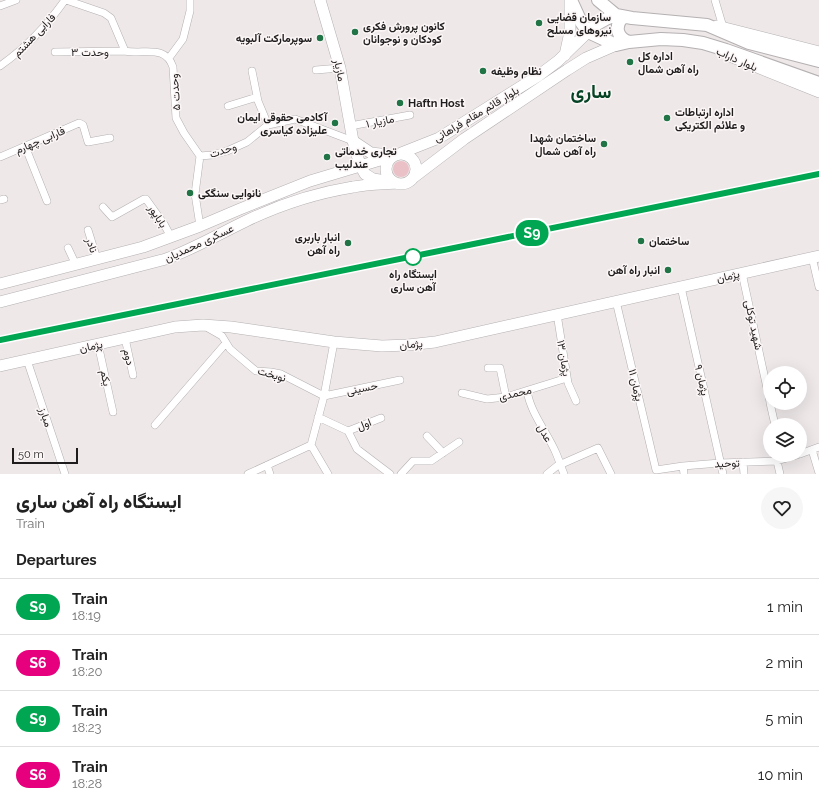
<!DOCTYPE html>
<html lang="en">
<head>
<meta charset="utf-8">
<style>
  :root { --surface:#fff; --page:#f6f6f6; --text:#222; --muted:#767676; --line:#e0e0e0 }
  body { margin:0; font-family:Raleway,Vazirmatn,sans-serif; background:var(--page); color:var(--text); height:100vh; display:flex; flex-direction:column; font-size:15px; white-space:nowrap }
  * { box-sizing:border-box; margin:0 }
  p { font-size:13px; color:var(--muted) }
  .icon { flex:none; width:22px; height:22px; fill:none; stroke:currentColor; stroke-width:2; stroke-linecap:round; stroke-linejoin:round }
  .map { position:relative; height:474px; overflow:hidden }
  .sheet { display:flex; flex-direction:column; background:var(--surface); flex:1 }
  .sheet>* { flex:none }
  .badge { padding:0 8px; border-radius:13px; font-size:14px; line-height:26px }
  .fabs { position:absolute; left:763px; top:366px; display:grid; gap:8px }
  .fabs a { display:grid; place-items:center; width:44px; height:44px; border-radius:50%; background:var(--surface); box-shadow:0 4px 16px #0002; font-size:20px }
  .scale { position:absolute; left:12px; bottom:10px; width:66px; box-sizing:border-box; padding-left:4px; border:2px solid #1e1c1c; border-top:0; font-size:11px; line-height:14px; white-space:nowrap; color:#1e1c1c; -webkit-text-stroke:3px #fcf6f7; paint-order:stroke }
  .map>.badge { position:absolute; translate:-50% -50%; box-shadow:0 0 0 2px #fff }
  h2 { padding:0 16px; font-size:15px; line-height:36px }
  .round { display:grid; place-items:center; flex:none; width:42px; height:42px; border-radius:21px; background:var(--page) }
  .overview { display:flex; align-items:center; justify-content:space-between; height:68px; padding:0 16px }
  h1 { font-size:19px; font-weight:800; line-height:30px }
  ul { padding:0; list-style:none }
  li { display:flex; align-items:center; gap:12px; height:56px; padding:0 16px; border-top:1px solid var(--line) }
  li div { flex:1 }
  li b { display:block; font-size:15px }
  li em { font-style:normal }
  li .badge { min-width:44px; font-weight:700; text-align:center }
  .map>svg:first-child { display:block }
</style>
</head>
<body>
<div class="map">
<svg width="819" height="474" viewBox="0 0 819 474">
  <rect width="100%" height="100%" fill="#eee8e9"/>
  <path fill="#ebc1c8" d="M393 169a8 8 0 1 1 16 0a8 8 0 1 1-16 0Z"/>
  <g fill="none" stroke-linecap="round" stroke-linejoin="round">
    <g stroke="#b5b0b1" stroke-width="8">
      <path id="minor" d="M66 0 104 13 111 18 125 51C144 55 165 44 173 67L176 118 184 133 200 156
        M715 0 723 27
        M0 6 16 0
        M55 52 125 51
        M169 58 183 39 190 11V0
        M0 66C27 47 46 27 65 0
        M316 70 340 68
        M252 71 258 101 268 125
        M228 106 257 97
        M350 126 410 115
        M25 146 47 201
        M0 157 79 123 83 125 88 142 110 138
        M0 200 4 199
        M103 207 112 217 144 199H146L164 224 171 237
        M200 226 195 194 200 156 212 155 227 151 247 142 268 125 295 119 353 141
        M88 230 97 259
        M68 248 76 265
        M812 257 819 287
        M742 273 770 402
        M681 287 723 474
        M616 301 656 470 683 466 720 463 777 461 797 455
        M557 314 568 383 576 401
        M208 328 222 336 230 349 256 371 271 372 281 374 324 396 400 380
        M125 338 133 375
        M98 344 113 412
        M27 360 65 474
        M488 368H500L506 397
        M527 391C531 414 547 432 556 453 559 460 561 467 564 474
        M462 393 487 399 506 397 567 378
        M770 403 775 425
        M318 417 348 431 357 449 390 474
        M155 425 226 343
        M348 431 381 418
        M427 436 443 453
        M812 450 819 473
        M800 454 819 447
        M777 461 780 474
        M743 462 744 474
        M267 465 270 474
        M683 466 684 474
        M248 474 311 445
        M328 474 311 445 324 396 334 342
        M401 474 413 461H431L459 442
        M547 474 557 466 598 448 611 474"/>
    </g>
    <g stroke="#b5b0b1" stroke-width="12">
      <path id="secondary" d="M320 0 340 68 353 141 360 165 365 174 373 179 386 181
        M717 26 819 52
        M565 55 570 32V0
        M732 57 819 92
        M353 141 371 153 389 155
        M401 153 439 138 538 76 558 61 588 32
        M386 169a15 15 0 1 1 30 0a15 15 0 1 1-30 0Z
        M414 177 464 139 567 70 586 58 616 45
        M0 284 143 247 200 226 240 209 310 181 390 157
        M0 302 166 259C193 249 219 234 246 221 279 205 316 193 353 187 367 184 382 184 396 183
        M0 366 175 327 203 325 231 327 334 342 382 346 408 345 435 342 819 256"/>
    </g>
    <g stroke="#b5b0b1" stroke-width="14">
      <path id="primary" d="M571 0 581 22 588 32 616 45 629 42 661 39 683 40 703 43 726 50 819 83
        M598 0 616 15
        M623 17C614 26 617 38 629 42
        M588 32 597 24 606 19 616 15 632 18 707 25 749 43 819 61"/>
    </g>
    <use href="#minor" stroke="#fff" stroke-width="7"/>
    <use href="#secondary" stroke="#fff" stroke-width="11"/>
    <use href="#primary" stroke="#fff" stroke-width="12"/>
    <path stroke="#8b8787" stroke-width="2.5" stroke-dasharray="8 4" stroke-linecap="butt" d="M0 340 819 174"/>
  </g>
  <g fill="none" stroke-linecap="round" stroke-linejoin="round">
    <g stroke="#fff" stroke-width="9">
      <path id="line" d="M0 340 819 174"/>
    </g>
    <use href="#line" stroke="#00a651" stroke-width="6"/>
  </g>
  <g fill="#217446" stroke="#fcf6f7" stroke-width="1.5">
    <circle cx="539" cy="23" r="4"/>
    <circle cx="355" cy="32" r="4"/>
    <circle cx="320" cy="38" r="4"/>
    <circle cx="630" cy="62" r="4"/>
    <circle cx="483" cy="71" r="4"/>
    <circle cx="400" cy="103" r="4"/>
    <circle cx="667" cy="118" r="4"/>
    <circle cx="335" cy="123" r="4"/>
    <circle cx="604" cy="144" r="4"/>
    <circle cx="327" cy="157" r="4"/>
    <circle cx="190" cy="193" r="4"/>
    <circle cx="641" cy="241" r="4"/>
    <circle cx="348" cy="243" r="4"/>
    <circle cx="668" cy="270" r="4"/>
  </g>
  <circle fill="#fff" stroke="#00a651" stroke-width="2" cx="413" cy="257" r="8"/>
  <g text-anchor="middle" stroke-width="3" stroke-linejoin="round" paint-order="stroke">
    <g font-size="11" font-weight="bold" fill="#1e1c1c" stroke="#fcf6f7" text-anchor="start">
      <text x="547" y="21">سازمان قضایی<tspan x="547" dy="13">نیروهای مسلح</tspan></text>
      <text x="363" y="30">کانون پرورش فکری<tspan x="363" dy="13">کودکان و نوجوانان</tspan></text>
      <text x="312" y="42" text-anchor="end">سوپرمارکت آلبویه</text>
      <text x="638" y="60">اداره کل<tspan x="638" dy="13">راه آهن شمال</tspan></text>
      <text x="491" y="75">نظام وظیفه</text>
      <text x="408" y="107">Haftn Host</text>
      <text x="675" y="116">اداره ارتباطات<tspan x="675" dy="13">و علائم الکتریکی</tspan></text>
      <text x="327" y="121" text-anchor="end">آکادمی حقوقی ایمان<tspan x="327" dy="13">علیزاده کیاسری</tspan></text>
      <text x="596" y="142" text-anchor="end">ساختمان شهدا<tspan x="596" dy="13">راه آهن شمال</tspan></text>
      <text x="335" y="155">تجاری خدماتی<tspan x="335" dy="13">عندلیب</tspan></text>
      <text x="198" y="197">نانوایی سنگکی</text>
      <text x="340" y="241" text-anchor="end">انبار باربری<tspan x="340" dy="13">راه آهن</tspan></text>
      <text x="649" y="245">ساختمان</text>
      <text x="660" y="274" text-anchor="end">انبار راه آهن</text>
    </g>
    <g font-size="11" fill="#1e1c1c" stroke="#fcf6f7">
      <text transform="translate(34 35) rotate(-46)" y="4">فارابی هشتم</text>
      <text x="90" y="56">وحدت ۳</text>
      <text transform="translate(737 59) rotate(24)" y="4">بلوار داراب</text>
      <text transform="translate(340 70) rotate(77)" y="4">مازیار</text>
      <text transform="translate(175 92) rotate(-94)" y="4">وحدت ۵</text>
      <text transform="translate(476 114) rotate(-31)" y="4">بلوار قائم مقام فراهانی</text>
      <text transform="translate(380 121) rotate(-11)" y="4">مازیار ۱</text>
      <text transform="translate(40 140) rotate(-23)" y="4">فارابی چهارم</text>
      <text transform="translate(223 150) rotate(-17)" y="4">وحدت</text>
      <text transform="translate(158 216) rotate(57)" y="4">باباپور</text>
      <text transform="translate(199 243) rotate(-25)" y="4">عسکری محمدیان</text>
      <text transform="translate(92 245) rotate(71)" y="4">نادر</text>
      <text transform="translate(728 276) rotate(-13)" y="4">پژمان</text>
      <text transform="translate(754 325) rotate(78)" y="4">شهید توکلی</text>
      <text transform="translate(411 344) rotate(-5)" y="4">پژمان</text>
      <text transform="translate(91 346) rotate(-12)" y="4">پژمان</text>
      <text transform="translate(129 357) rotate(78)" y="4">دوم</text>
      <text transform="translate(564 358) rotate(80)" y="4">پژمان ۱۳</text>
      <text transform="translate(272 374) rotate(16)" y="4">نوبخت</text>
      <text transform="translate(106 378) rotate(78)" y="4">یکم</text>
      <text transform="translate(702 380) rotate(77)" y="4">پژمان ۹</text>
      <text transform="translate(636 385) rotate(77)" y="4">پژمان ۱۱</text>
      <text transform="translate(362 388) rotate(-11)" y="4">حسینی</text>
      <text transform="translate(515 393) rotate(-13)" y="4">محمدی</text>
      <text transform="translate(46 417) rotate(71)" y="4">مبارز</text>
      <text transform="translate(364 424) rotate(-22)" y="4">اول</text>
      <text transform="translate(545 433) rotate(61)" y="4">عدل</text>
      <text transform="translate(727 463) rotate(-2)" y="4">توحید</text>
    </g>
    <g font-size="11" font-weight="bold" fill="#1e1c1c" stroke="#fcf6f7">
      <text x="413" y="278">ایستگاه راه<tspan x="413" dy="13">آهن ساری</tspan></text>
    </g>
    <g font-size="19" font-weight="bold" fill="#054324" stroke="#fcf6f7">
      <text x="591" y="98">ساری</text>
    </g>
  </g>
</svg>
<div class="fabs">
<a><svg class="icon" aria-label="locate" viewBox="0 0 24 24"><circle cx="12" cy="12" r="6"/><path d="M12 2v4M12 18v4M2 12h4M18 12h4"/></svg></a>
<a><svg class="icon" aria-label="layers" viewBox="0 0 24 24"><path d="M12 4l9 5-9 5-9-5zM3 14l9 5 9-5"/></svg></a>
</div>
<div class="scale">50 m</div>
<b class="badge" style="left:532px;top:233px;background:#00a651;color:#fff">S9</b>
</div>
<section class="sheet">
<div class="overview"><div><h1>ایستگاه راه آهن ساری</h1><p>Train</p></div><a class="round"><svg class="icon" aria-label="heart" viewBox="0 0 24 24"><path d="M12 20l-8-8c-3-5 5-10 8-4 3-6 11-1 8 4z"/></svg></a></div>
<h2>Departures</h2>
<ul>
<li><span class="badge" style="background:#00a651;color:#fff">S9</span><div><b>Train</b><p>18:19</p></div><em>1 min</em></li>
<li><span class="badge" style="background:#e6007e;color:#fff">S6</span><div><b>Train</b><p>18:20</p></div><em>2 min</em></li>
<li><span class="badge" style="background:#00a651;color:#fff">S9</span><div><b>Train</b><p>18:23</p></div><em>5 min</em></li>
<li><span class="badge" style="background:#e6007e;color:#fff">S6</span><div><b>Train</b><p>18:28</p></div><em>10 min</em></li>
</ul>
</section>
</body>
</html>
